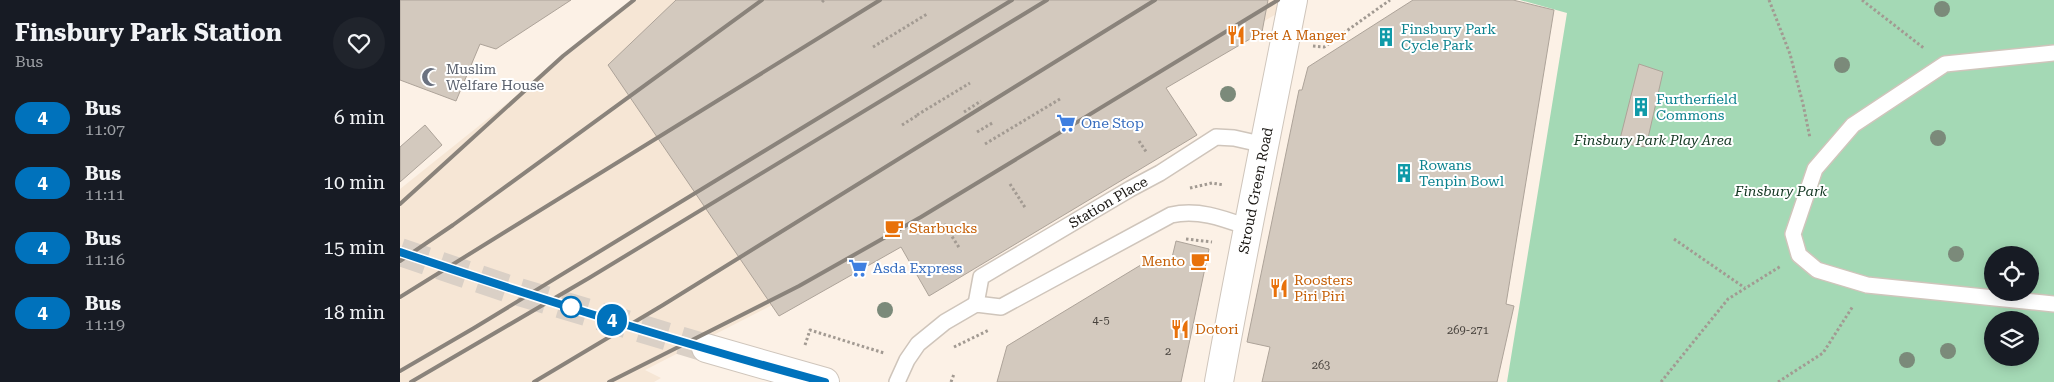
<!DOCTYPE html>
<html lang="en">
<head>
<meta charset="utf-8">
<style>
  :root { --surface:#171b24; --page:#20242c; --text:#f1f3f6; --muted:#9ea1a6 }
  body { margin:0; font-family:"Roboto Serif",serif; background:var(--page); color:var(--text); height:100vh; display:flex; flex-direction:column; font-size:19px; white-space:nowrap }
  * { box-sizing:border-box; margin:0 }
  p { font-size:16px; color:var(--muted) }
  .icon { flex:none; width:28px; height:28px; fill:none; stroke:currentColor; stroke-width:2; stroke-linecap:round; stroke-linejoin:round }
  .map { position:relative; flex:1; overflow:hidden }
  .drawer { display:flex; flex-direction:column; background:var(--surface); width:400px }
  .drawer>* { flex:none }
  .badge { padding:0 10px; border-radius:16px; font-size:18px; line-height:32px }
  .controls { position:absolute; left:1584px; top:246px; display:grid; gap:10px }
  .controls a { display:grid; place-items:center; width:55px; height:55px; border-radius:50%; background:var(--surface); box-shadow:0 2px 12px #0003; font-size:25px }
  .map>.badge { position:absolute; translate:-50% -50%; box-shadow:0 0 0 2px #fff }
  .round { display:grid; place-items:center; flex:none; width:52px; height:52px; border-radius:26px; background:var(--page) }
  .head { display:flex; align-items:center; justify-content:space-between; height:85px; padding:0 15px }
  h1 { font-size:24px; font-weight:700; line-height:38px }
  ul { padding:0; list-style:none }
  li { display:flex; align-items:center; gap:15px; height:65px; padding:0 15px }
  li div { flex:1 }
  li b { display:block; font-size:19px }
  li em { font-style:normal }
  li .badge { min-width:55px; font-weight:700; text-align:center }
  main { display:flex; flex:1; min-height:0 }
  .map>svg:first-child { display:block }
</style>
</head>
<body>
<main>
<section class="drawer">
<div class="head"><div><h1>Finsbury Park Station</h1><p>Bus</p></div><a class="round"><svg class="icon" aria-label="heart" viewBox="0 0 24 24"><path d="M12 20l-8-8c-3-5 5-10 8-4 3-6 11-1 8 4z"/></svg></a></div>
<ul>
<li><span class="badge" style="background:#0072bc;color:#fff">4</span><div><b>Bus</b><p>11:07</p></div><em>6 min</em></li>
<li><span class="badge" style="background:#0072bc;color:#fff">4</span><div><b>Bus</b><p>11:11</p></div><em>10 min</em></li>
<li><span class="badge" style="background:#0072bc;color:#fff">4</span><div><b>Bus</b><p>11:16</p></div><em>15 min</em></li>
<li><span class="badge" style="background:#0072bc;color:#fff">4</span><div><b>Bus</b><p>11:19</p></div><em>18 min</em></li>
</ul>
</section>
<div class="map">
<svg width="1654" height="382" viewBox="0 0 1654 382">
  <rect width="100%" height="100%" fill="#fcf1e6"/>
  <path fill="#f6e6d5" d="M236 0H900L439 271 245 370 261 378 254 382H0V189Z"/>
  <path fill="#a4d9b5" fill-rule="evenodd" d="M1120 0H1654V382H1107L1167 13ZM1592 255H1630V292H1592ZM1592 320H1630V358H1592Z"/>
  <path fill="#d3c9be" stroke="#ada399" d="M0 0H171L96 49 80 44 56 101 0 80Z
    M276 0H868L862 32 766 88 797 135 529 296 501 247 379 316 208 65Z
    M1013 0H1113L1154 10 1106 304 1114 306 1097 382H862L870 347 847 342 899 90H902L908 67Z
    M1239 64 1263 72 1246 147 1219 143Z
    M25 125 42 145 0 182V147Z
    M776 241 809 249 781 382H597L607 346 749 260 770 266Z"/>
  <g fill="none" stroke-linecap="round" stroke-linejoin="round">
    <path stroke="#dad0c6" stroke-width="28" stroke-dasharray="28 14" stroke-linecap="butt" d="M0 252 109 289 306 348"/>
    <g stroke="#cfc5bb" stroke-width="18">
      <g id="service">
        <path d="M1654 53 1545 64 1453 125 1415 169 1393 234 1399 255 1417 270 1467 285 1654 304"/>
        <path id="s1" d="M576 304 581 277 730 189 760 173 816 137 834 138 865 145"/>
        <path d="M497 382 507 360 518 344 545 322 576 304 601 307 771 215C798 209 822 218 847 227"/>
      </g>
    </g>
    <g stroke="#cfc5bb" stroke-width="30">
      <g id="primary">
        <path id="s2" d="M819 382C842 254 868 127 893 0"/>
      </g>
    </g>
    <g stroke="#cfc5bb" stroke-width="30">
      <path id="trunk" d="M306 348 425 382"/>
    </g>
    <path stroke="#a29a92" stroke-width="3" stroke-dasharray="2.5 2.5" stroke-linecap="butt" d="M1369 0 1390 54 1403 104 1410 138
      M1462 0 1525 49
      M422 2 424 0
      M913 46 924 47 990 0
      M473 47 527 14
      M564 112 581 101
      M517 115 570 83
      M502 125 518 115
      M577 132 594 122
      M739 141 747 153
      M585 144 660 99
      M610 184 626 209
      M790 188 812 183 824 185
      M544 224 560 249
      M786 239 812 242
      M1274 239 1345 288
      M405 345 410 330 484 353
      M554 347 589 330
      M551 382 554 374
      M1261 382 1328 299 1381 266
      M1378 382 1423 353 1453 306"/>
    <use href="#service" stroke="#fff" stroke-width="15"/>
    <use href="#primary" stroke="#fff" stroke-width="28"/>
    <use href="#trunk" stroke="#fff" stroke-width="28"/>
    <path stroke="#8a837b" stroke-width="4" d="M0 204 163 56 234 0
      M0 261 53 225 362 0
      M0 297 480 0
      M0 371 74 328 612 0
      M11 382 189 278 647 0
      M134 382 263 305 755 0
      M209 382 399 286 521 217 878 0"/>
  </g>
  <g fill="#7b8a7a">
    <circle cx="1542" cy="9" r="8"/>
    <circle cx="1442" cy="65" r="8"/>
    <circle cx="828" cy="94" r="8"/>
    <circle cx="1538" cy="138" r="8"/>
    <circle cx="1556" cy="254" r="8"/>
    <circle cx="485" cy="310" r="8"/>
    <circle cx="1548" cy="351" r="8"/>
    <circle cx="1507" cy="360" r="8"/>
  </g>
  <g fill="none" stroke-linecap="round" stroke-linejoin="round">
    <g stroke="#fff" stroke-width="11">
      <path id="line" d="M0 252C140 299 282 344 425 382"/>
    </g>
    <use href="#line" stroke="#0072bc" stroke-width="8"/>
  </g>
  <defs>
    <g id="restaurant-bare" transform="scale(1.5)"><path d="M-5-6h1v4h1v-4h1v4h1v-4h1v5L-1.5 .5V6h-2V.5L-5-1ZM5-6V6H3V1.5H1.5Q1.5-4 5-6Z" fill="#e8710a" stroke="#fff" stroke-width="2.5" paint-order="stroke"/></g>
    <g id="building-bare" transform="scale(1.5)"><path d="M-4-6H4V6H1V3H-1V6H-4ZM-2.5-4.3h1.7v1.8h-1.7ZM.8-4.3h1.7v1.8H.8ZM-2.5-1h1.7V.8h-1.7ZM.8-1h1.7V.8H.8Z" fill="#0f9aa8" stroke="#fff" stroke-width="2.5" paint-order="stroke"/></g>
    <g id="mosque-bare" transform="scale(1.5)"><path d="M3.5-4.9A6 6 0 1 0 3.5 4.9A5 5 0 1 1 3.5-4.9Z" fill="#6b7280" stroke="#fff" stroke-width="2.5" paint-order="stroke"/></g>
    <g id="supermarket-bare" transform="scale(1.5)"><path d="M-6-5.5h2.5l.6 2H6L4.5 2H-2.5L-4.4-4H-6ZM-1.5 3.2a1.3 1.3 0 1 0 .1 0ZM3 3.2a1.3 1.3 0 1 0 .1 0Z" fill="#3f7fe0" stroke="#fff" stroke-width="2.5" paint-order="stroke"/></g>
    <g id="cafe-bare" transform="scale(1.5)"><path d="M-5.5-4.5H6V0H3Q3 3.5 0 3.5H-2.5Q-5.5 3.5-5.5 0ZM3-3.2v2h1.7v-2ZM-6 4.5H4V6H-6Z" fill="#e8710a" stroke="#fff" stroke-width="2.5" paint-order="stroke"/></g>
  </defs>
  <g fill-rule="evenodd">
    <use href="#restaurant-bare" x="836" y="35"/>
    <use href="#building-bare" x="986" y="37"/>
    <use href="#mosque-bare" x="31" y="77"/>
    <use href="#building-bare" x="1241" y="107"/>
    <use href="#supermarket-bare" x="666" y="123"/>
    <use href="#building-bare" x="1004" y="173"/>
    <use href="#cafe-bare" x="494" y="228"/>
    <use href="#cafe-bare" x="800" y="261"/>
    <use href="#supermarket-bare" x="458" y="268"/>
    <use href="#restaurant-bare" x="879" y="288"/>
    <use href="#restaurant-bare" x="780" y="329"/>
  </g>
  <circle fill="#fff" stroke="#0072bc" stroke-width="2.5" cx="171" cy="307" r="10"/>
  <g text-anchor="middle" stroke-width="4" stroke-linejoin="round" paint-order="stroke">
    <g font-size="11" fill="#46413c">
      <text x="701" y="324">4-5</text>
      <text x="1068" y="334">269-271</text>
      <text x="768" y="355">2</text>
      <text x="921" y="369">263</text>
    </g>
    <g font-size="14" fill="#0d838f" stroke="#fff" text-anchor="start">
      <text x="1001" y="34">Finsbury Park<tspan x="1001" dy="16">Cycle Park</tspan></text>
      <text x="1256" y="104">Furtherfield<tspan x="1256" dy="16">Commons</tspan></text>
      <text x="1019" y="170">Rowans<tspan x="1019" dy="16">Tenpin Bowl</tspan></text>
    </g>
    <g font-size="14" fill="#c56008" stroke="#fff" text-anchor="start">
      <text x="851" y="40">Pret A Manger</text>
      <text x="509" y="233">Starbucks</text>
      <text x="785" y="266" text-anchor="end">Mento</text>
      <text x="894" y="285">Roosters<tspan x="894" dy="16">Piri Piri</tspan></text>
      <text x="795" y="334">Dotori</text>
    </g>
    <g font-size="14" fill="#5b616d" stroke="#fff" text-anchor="start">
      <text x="46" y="74">Muslim<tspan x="46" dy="16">Welfare House</tspan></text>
    </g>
    <g font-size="14" fill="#366cbe" stroke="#fff" text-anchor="start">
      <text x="681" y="128">One Stop</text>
      <text x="473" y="273">Asda Express</text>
    </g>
    <g font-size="14" font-style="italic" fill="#123621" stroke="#fff">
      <text x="1253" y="145">Finsbury Park Play Area</text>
      <text x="1381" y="196">Finsbury Park</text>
    </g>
    <g font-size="14" fill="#171410" stroke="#fff">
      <text dy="5" stroke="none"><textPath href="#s2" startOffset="195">Stroud Green Road</textPath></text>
      <text dy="5" stroke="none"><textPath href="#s1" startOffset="175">Station Place</textPath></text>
    </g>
  </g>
</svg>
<div class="controls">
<a><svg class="icon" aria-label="locate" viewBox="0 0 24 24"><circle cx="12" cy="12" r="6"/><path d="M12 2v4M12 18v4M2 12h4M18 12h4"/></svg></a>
<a><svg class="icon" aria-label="layers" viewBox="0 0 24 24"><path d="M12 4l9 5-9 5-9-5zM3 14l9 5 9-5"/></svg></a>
</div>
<b class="badge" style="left:212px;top:320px;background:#0072bc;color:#fff">4</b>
</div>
</main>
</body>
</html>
